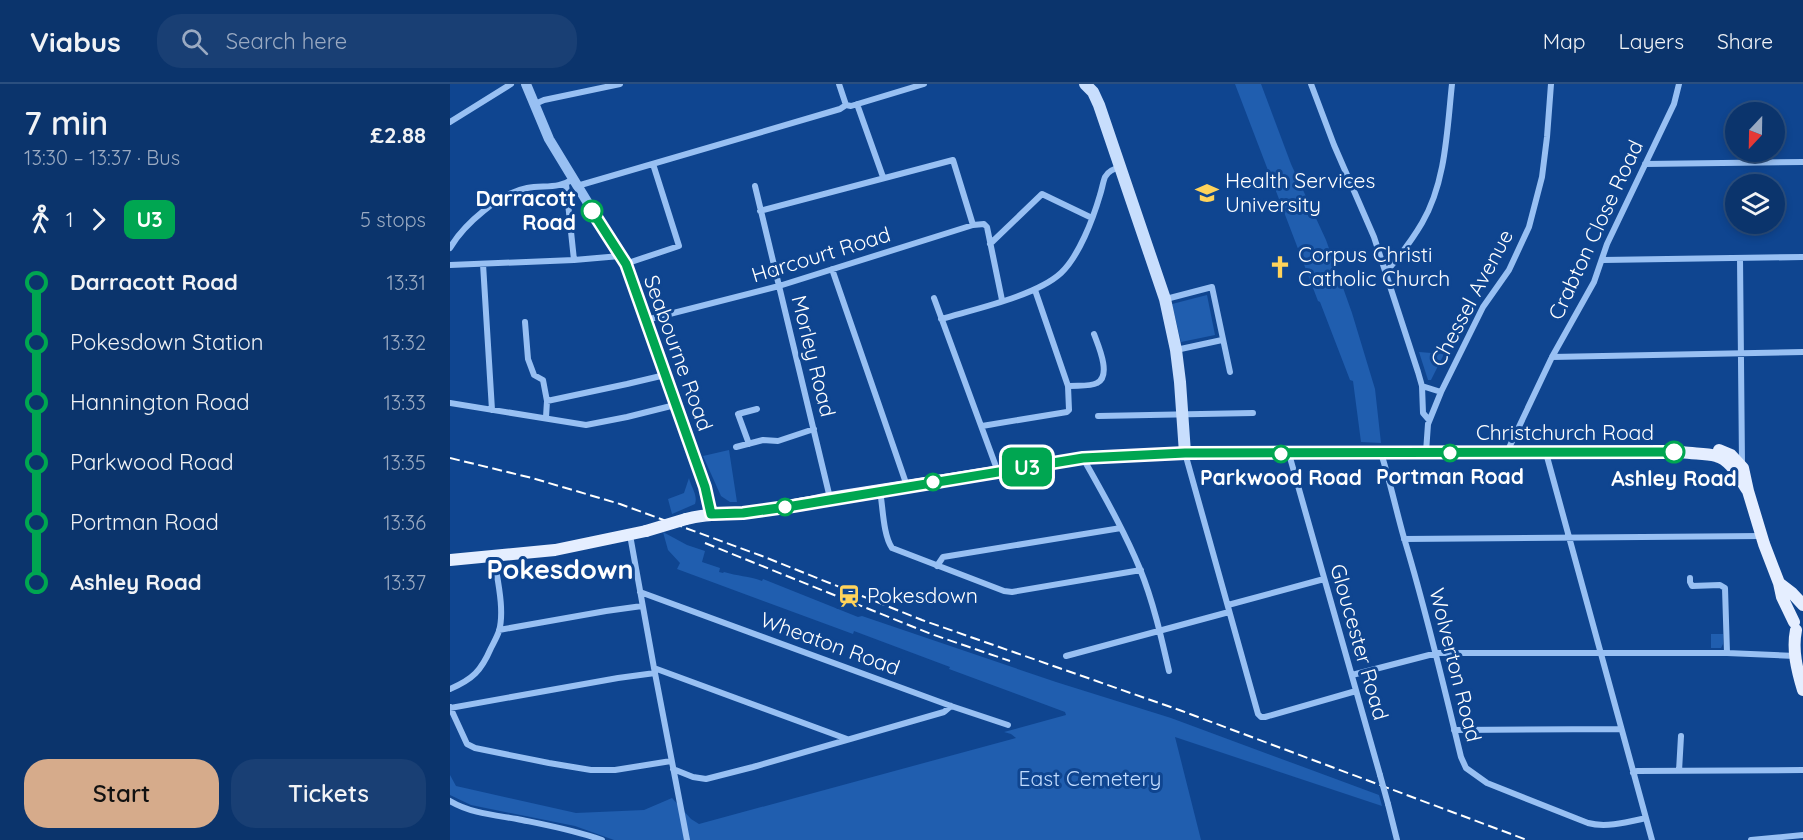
<!DOCTYPE html>
<html lang="en">
<head>
<meta charset="utf-8">
<style>
  :root { --surface:#0b346c; --page:#193f74; --text:#f1f3f6; --muted:#9aaac2; --line:#2b4f7f; --accent:#d6ab8b }
  body { margin:0; font-family:Quicksand,sans-serif; background:var(--page); color:var(--text); height:100vh; display:flex; flex-direction:column; font-size:22px; white-space:nowrap }
  * { box-sizing:border-box; margin:0 }
  p { font-size:20px; color:var(--muted) }
  .icon { flex:none; width:33px; height:33px; fill:none; stroke:currentColor; stroke-width:2; stroke-linecap:round; stroke-linejoin:round }
  .map { position:relative; flex:1; overflow:hidden }
  .panel { display:flex; flex-direction:column; background:var(--surface); width:450px }
  .panel>* { flex:none }
  .badge { padding:0 12px; border-radius:9px; font-size:21px; line-height:39px }
  .needle { width:39px; rotate:202deg }
  .fabs { position:absolute; left:1275px; top:18px; display:grid; gap:12px }
  .fabs a { display:grid; place-items:center; width:60px; height:60px; border-radius:50%; background:var(--surface); box-shadow:0 3px 9px #0003,0 0 0 2px var(--line); font-size:30px }
  .map>.badge { position:absolute; translate:-50% -50%; box-shadow:0 0 0 3px #fff }
  .legs { display:flex; align-items:center; gap:9px; height:66px; padding:0 24px; font-size:20px }
  .legs p { margin-inline-start:auto }
  .overview { display:flex; align-items:center; justify-content:space-between; height:102px; padding:0 24px }
  h1 { font-size:33px; font-weight:600; line-height:45px }
  .primary-button { display:flex; gap:12px; margin-top:auto; padding:12px 24px }
  .primary-button a { flex:1; height:69px; border-radius:24px; background:var(--accent); color:#111; font-size:24px; font-weight:600; line-height:69px; text-align:center }
  .primary-button a+a { background:var(--page); color:var(--text) }
  ul { padding:0 24px; list-style:none }
  li { display:flex; align-items:center; gap:21px; height:60px; font-size:22px }
  li i { display:grid; place-items:center; width:9px; height:100%; margin:0 8px; background:currentColor }
  li i::after { content:''; width:15px; height:15px; margin:-8px; border:4px solid; border-radius:50%; background:var(--surface) }
  li p { margin-inline-start:auto }
  li:first-child i { background:linear-gradient(#0000 50%,currentColor 0) }
  li:last-child i { background:linear-gradient(currentColor 50%,#0000 0) }
  header { display:flex; align-items:center; gap:36px; box-sizing:border-box; height:84px; padding:0 30px; background:var(--surface); border-bottom:2px solid var(--line) }
  header strong { font-size:28px }
  nav { display:flex; gap:33px; margin-inline-start:auto; font-size:21px }
  .search { width:420px; height:54px; background:var(--page); display:flex; align-items:center; gap:15px; box-sizing:border-box; padding:0 21px; border-radius:24px; color:var(--muted); font-size:22px }
  main { display:flex; flex:1; min-height:0 }
  .map>svg:first-child { display:block }
</style>
</head>
<body>
<header>
<strong>Viabus</strong>
<div class="search"><svg class="icon" aria-label="search" viewBox="0 0 24 24"><circle cx="10" cy="10" r="6"/><path d="M15 15l6 6"/></svg>Search here</div>
<nav><a>Map</a><a>Layers</a><a>Share</a></nav>
</header>
<main>
<section class="panel">
<div class="overview"><div><h1>7 min</h1><p>13:30 – 13:37 · Bus</p></div><b>£2.88</b></div>
<div class="legs"><svg class="icon" aria-label="walk" viewBox="0 0 24 24"><circle cx="13" cy="4" r="2"/><path d="M13 8l-2 6 4 7M11 14l-3 7M7 12l3-4h3l4 4"/></svg>1<svg class="icon" aria-label="forward" viewBox="0 0 24 24"><path d="M9 5l7 7-7 7"/></svg><b class="badge" style="background:#00a651;color:#fff">U3</b><p>5 stops</p></div>
<ul>
<li><i style="color:#00a651"></i><b>Darracott Road</b><p>13:31</p></li>
<li><i style="color:#00a651"></i><span>Pokesdown Station</span><p>13:32</p></li>
<li><i style="color:#00a651"></i><span>Hannington Road</span><p>13:33</p></li>
<li><i style="color:#00a651"></i><span>Parkwood Road</span><p>13:35</p></li>
<li><i style="color:#00a651"></i><span>Portman Road</span><p>13:36</p></li>
<li><i style="color:#00a651"></i><b>Ashley Road</b><p>13:37</p></li>
</ul>
<div class="primary-button"><a>Start</a><a>Tickets</a></div>
</section>
<div class="map">
<svg width="1353" height="756" viewBox="0 0 1353 756">
  <rect width="100%" height="100%" fill="#0f4590"/>
  <path fill="#205eaf" d="M785 0H811L841 80 876 156 902 229 925 305 931 359 911 358 903 297 900 296 870 218 868 217Z
    M757 211 765 251 731 258 722 220Z
    M969 268 994 270 981 296H978Z
    M279 366 287 418H280L271 412 253 372Z
    M239 394C241 403 248 411 245 420L222 430 218 415 234 409Z
    M213 448 237 461 255 467 252 478 270 484 269 488 273 489 274 488C287 492 299 492 312 497L313 495 408 533 412 532 606 598 721 634 929 711 932 722 725 653 751 756H164L125 742 21 721 0 711V691L6 702 126 729 194 726 222 714 241 735 249 740 566 654 561 650 554 648 616 631 615 628 499 585 500 583 404 547 403 550 227 485 230 479 218 466Z
    M1261 550H1273V560L1271 564H1261Z"/>
  <g fill="none" stroke-linecap="round" stroke-linejoin="round">
    <path stroke="#98c0f3" stroke-width="6" d="M389 0 396 21
      M861 0 884 61 924 153 968 288 972 302 973 329 979 336
      M85 20 94 16 170 0
      M407 20 433 93
      M0 38 61 0
      M1195 80 1353 78
      M116 100 124 176
      M127 102 390 25 396 21 401 22 474 0
      M305 102 380 414
      M310 127 503 76 523 141
      M540 160 592 110 642 134
      M0 164C14 140 50 109 77 104 94 101 109 105 123 95
      M1290 174 1292 380
      M1153 176 1353 173
      M33 180 42 326
      M175 180 229 162 203 80
      M0 181 124 176 170 172
      M382 185 457 402
      M936 188C949 173 962 156 972 139 996 98 997 46 1002 0
      M484 214 548 388
      M716 215 762 203 780 288
      M491 235C525 225 586 212 611 189 629 172 643 135 650 111 652 105 653 98 655 93 658 87 664 85 670 83
      M196 236 329 202 523 141 534 140 537 143 552 216
      M75 238 78 275 84 291 93 296 97 317 96 333
      M726 266 772 256
      M1102 273 1353 268
      M618 302C627 301 640 303 647 299 662 292 648 261 644 250
      M972 302 991 308
      M97 317 177 300 215 291
      M0 319 136 341 177 333 225 321
      M648 332 803 329
      M532 342 617 328 619 326 618 302 585 206
      M299 360 288 330 307 325
      M286 363 313 356 328 357 364 345
      M976 368 978 340 991 308 1033 223 1059 186 1079 143 1092 93 1097 53 1101 0
      M1057 368 1102 273 1144 198 1157 160 1224 20 1229 0
      M735 369 808 630 811 633H815L906 607
      M931 369C940 397 946 426 954 454 976 526 993 599 1011 673L1016 684 1037 699 1138 739C1156 744 1178 738 1196 734
      M1096 369 1202 756
      M839 370 930 691
      M633 374C653 410 674 446 690 485 703 517 711 552 719 587
      M430 407C433 423 433 451 442 464L554 507 562 508 691 486
      M180 451 204 584 237 756
      M954 455 1311 452
      M487 482 493 473 671 444
      M1240 494V498L1242 502 1270 501 1275 504 1277 569
      M190 508 501 622 558 641
      M778 521 874 495
      M49 546 156 527 192 522
      M616 572 779 528
      M204 584 397 655
      M902 591 987 569H1277L1345 572
      M0 605C23 595 31 587 41 564 44 558 47 553 49 547 55 526 47 494 44 473
      M0 623 17 660 25 664 99 679 141 686H165L221 677
      M0 624 168 594 205 589
      M1004 646 1171 645
      M223 685 243 693 256 695 303 683 494 628 501 622
      M1229 687 1231 652
      M1183 689 1187 687 1353 686
      M0 717C20 729 44 731 67 735 96 741 124 746 152 756
      M938 720 947 756
      M1301 756 1353 751"/>
    <path stroke="#98c0f3" stroke-width="10" d="M76 0 99 55 175 180 255 403 261 430"/>
    <path stroke="#c8defd" stroke-width="12" d="M635 0 643 8 649 21 715 215 726 266 730 298 735 369"/>
    <path stroke="#e5eeff" stroke-width="12" d="M1269 366 1281 371 1293 384 1298 407 1314 460 1329 499 1332 513 1344 538
      M236 435C254 430 273 430 292 429 322 426 351 420 380 414L633 374 735 369 1232 368C1243 370 1255 369 1266 372 1281 375 1290 396 1298 407
      M0 476 105 466 196 447
      M1329 499 1342 509 1353 521
      M1346 546C1342 566 1347 586 1353 606"/>
    <path stroke="#fff" stroke-width="2" stroke-dasharray="10 4.5" stroke-linecap="butt" d="M0 374 82 394 170 420 312 472 472 536 732 627 1077 756
      M255 459 481 550 560 577"/>
    <path stroke="#98c0f3" stroke-width="6" d="M930 691 938 720"/>
    <path stroke="#e5eeff" stroke-width="12" d="M196 447 236 435"/>
  </g>
  <g fill="none" stroke-linecap="round" stroke-linejoin="round">
    <g stroke="#fff" stroke-width="14">
      <path id="line-1" d="M142 127 176 180 255 403 261 430 293 429 343 422 633 374 735 369 1224 368"/>
    </g>
    <use href="#line-1" stroke="#00a651" stroke-width="9"/>
  </g>
  <defs>
    <g id="university-bare" transform="scale(1.8)"><path d="M0-5L7-2L0 1L-7-2ZM-4 1L0 2.5L4 1V4Q0 6-4 4Z" fill="#ffd35b" stroke="#0f4590" stroke-width="2.5" paint-order="stroke"/></g>
    <g id="church-bare" transform="scale(1.8)"><path d="M-1.2-6h2.4v3.5h3.3v2.4h-3.3V6h-2.4V-.1h-3.3v-2.4h3.3Z" fill="#ffd35b" stroke="#0f4590" stroke-width="2.5" paint-order="stroke"/></g>
    <g id="station-bare" transform="scale(1.8)"><path d="M-3-6H3Q5-6 5-4V2Q5 4 3 4L4.5 6H3L1.5 4h-3L-3 6H-4.5L-3 4Q-5 4-5 2V-4Q-5-6-3-6ZM-3.5-4v3h7v-3ZM-3.5 1v1.5H-2V1ZM2 1v1.5H3.5V1Z" fill="#ffd35b" stroke="#0f4590" stroke-width="2.5" paint-order="stroke"/></g>
  </defs>
  <g fill-rule="evenodd">
    <use href="#university-bare" x="757" y="109"/>
    <use href="#church-bare" x="830" y="183"/>
    <use href="#station-bare" x="399" y="512"/>
  </g>
  <g fill="#fff" stroke="#00a651" stroke-width="3">
    <circle cx="142" cy="127" r="10"/>
    <circle cx="1224" cy="368" r="10"/>
    <circle cx="1000" cy="369" r="8"/>
    <circle cx="831" cy="370" r="8"/>
    <circle cx="483" cy="398" r="8"/>
    <circle cx="335" cy="423" r="8"/>
  </g>
  <g text-anchor="middle" stroke-width="6" stroke-linejoin="round" paint-order="stroke">
    <g font-size="21" fill="#fff" stroke="#0f4590" text-anchor="start">
      <text x="775" y="104">Health Services<tspan x="775" dy="24">University</tspan></text>
      <text x="848" y="178">Corpus Christi<tspan x="848" dy="24">Catholic Church</tspan></text>
      <text x="417" y="519">Pokesdown</text>
    </g>
    <g font-size="21" font-weight="bold" fill="#fff" stroke="#0f4590">
      <text x="126" y="122" text-anchor="end">Darracott<tspan x="126" dy="24">Road</tspan></text>
      <text x="1000" y="400">Portman Road</text>
      <text x="831" y="401">Parkwood Road</text>
      <text x="1224" y="402">Ashley Road</text>
    </g>
    <g font-size="21" fill="#fff" stroke="#0f4590">
      <text transform="translate(1146 146) rotate(-65)" y="7">Crabton Close Road</text>
      <text transform="translate(371 171) rotate(-17)" y="7">Harcourt Road</text>
      <text transform="translate(1022 214) rotate(-62)" y="7">Chessel Avenue</text>
      <text transform="translate(228 269) rotate(70)" y="7">Seabourne Road</text>
      <text transform="translate(363 272) rotate(76)" y="7">Morley Road</text>
      <text x="1115" y="356">Christchurch Road</text>
      <text transform="translate(909 558) rotate(74)" y="7">Gloucester Road</text>
      <text transform="translate(380 560) rotate(20)" y="7">Wheaton Road</text>
      <text transform="translate(1005 581) rotate(76)" y="7">Wolverton Road</text>
    </g>
    <g font-size="21" fill="#c0dbfe" stroke="#0f4590">
      <text x="640" y="702">East Cemetery</text>
    </g>
    <g font-size="27" font-weight="bold" fill="#fff" stroke="#0f4590">
      <text x="110" y="495">Pokesdown</text>
    </g>
  </g>
</svg>
<div class="fabs">
<a><svg class="needle" viewBox="-14 -14 28 28"><path d="M0-13l5 13h-10z" fill="#e53935"/><path d="M0 13l5-13h-10z" fill="#9aaac2"/></svg></a>
<a><svg class="icon" aria-label="layers" viewBox="0 0 24 24"><path d="M12 4l9 5-9 5-9-5zM3 14l9 5 9-5"/></svg></a>
</div>
<b class="badge" style="left:577px;top:383px;background:#00a651;color:#fff">U3</b>
</div>
</main>
</body>
</html>
